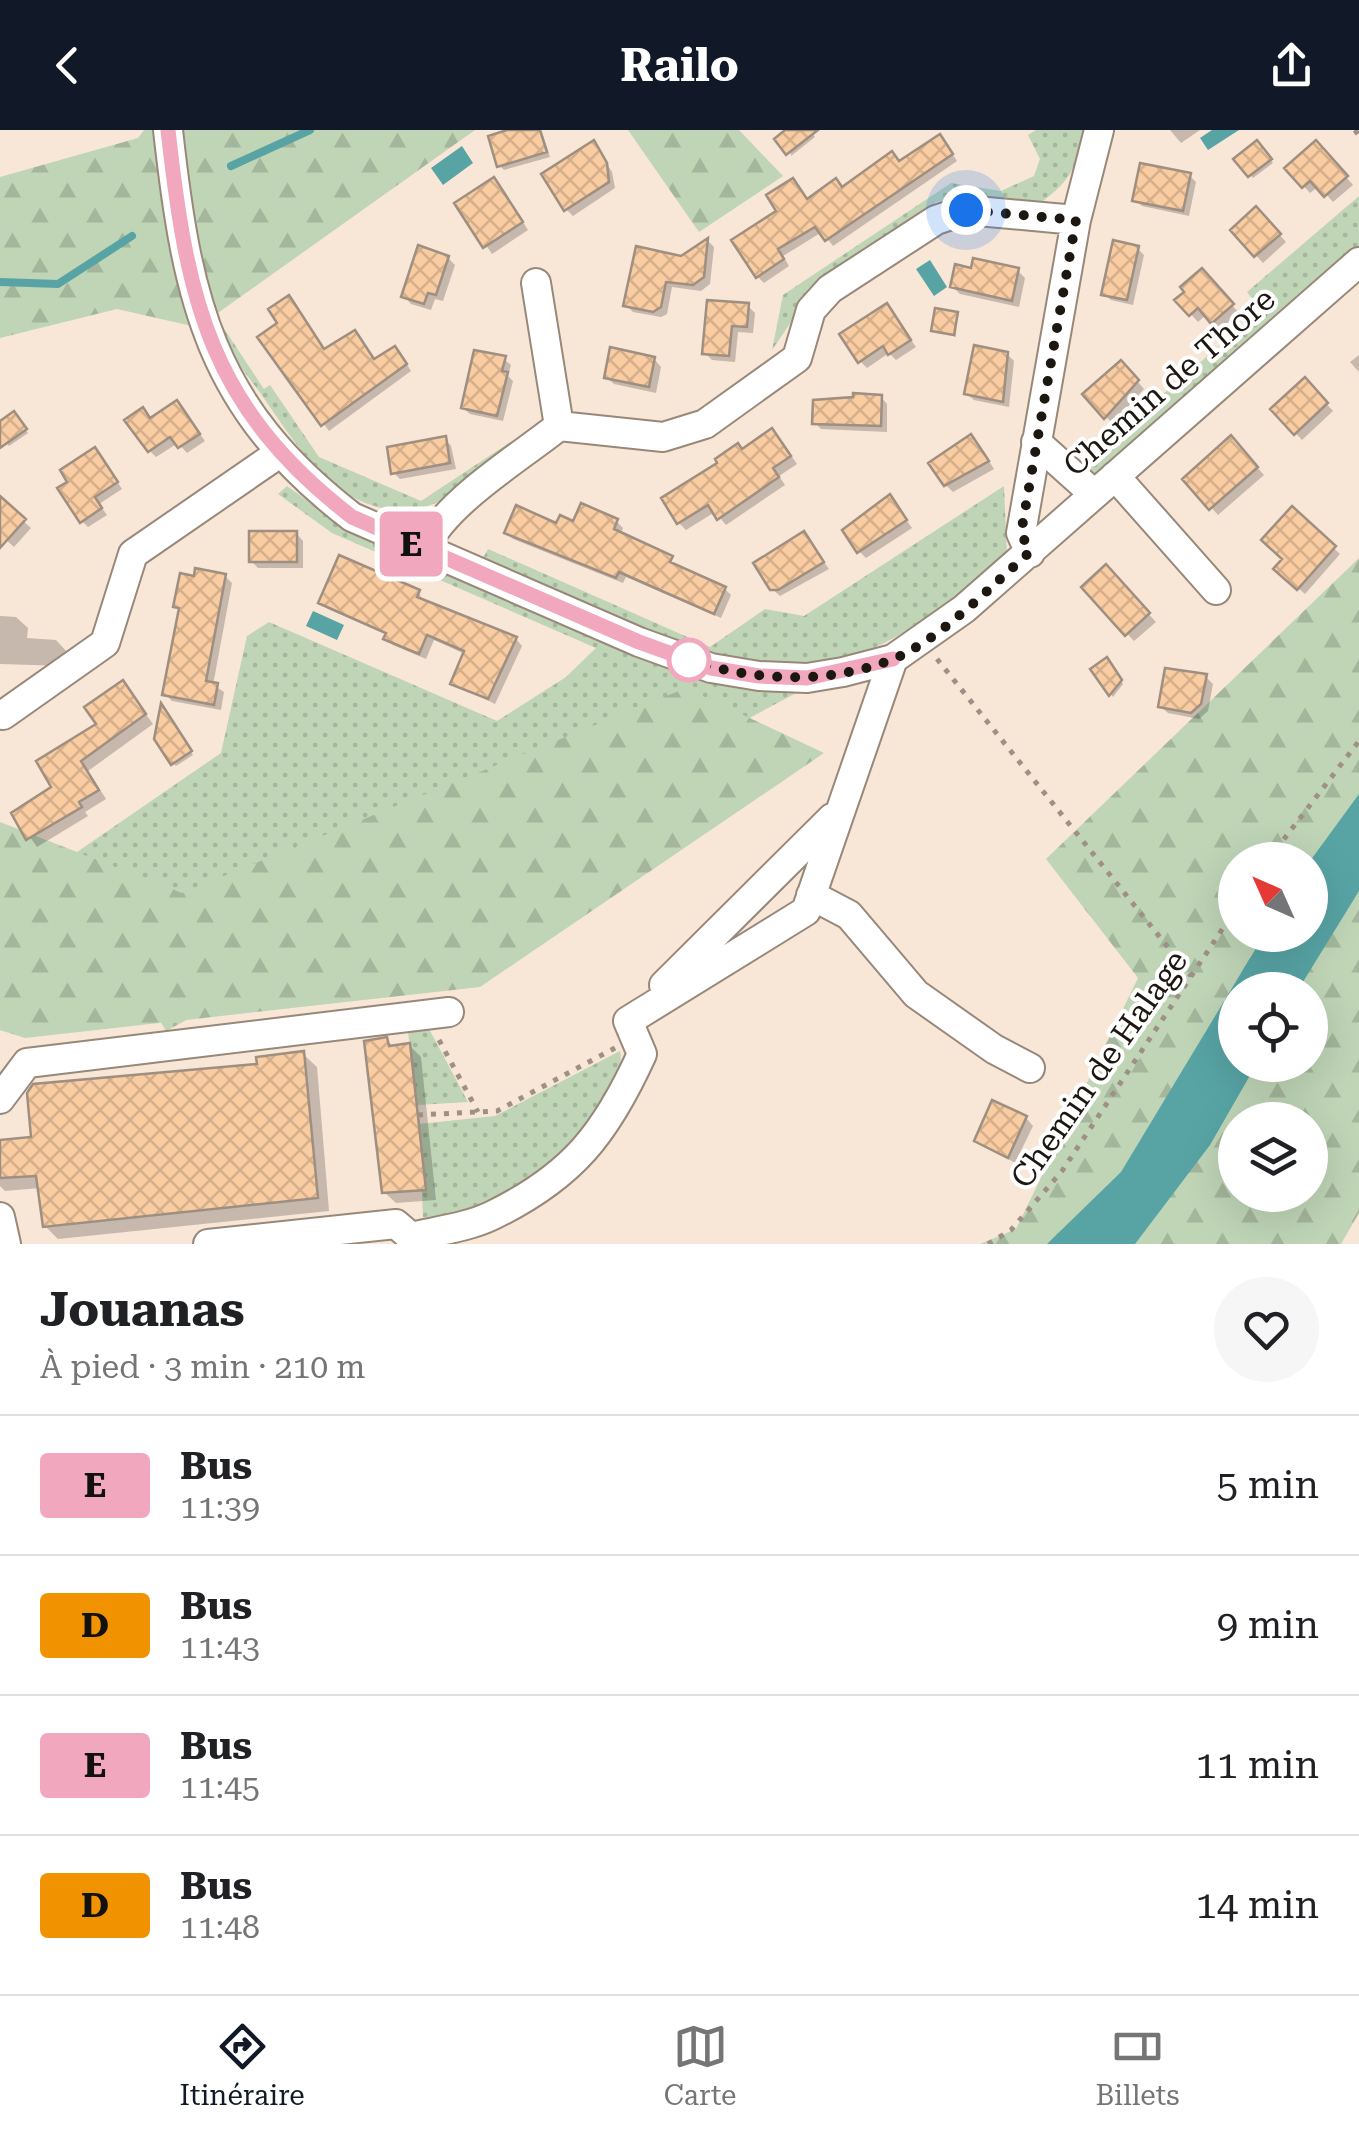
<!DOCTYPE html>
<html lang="fr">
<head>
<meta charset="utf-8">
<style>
  :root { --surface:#fff; --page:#f6f6f6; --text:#202124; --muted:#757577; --line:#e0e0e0; --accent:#111827 }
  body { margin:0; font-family:"Roboto Serif",serif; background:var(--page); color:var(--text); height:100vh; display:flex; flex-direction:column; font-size:38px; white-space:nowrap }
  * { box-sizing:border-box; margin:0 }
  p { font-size:32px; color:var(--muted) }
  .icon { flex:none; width:55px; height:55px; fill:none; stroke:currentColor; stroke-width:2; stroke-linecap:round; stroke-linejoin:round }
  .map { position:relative; height:1114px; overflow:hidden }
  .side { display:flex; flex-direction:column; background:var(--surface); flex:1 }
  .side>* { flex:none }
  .badge { padding:0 20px; border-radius:8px; font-size:35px; line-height:65px }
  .needle { width:65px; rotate:315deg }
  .tools { position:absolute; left:1218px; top:712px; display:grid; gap:20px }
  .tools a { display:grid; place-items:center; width:110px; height:110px; border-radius:50%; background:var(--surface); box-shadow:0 10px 40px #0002; font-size:50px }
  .you { position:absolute; width:50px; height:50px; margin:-25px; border:8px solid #fff; border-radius:50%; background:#1a73e8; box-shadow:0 0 0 15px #1a73e833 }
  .map>.badge { position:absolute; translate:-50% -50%; box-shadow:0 0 0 5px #fff }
  .round { display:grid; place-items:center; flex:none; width:105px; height:105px; border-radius:52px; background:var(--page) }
  .overview { display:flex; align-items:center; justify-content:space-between; height:170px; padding:0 40px }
  h1 { font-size:48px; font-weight:700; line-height:75px }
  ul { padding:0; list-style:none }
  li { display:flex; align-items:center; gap:30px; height:140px; padding:0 40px; border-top:2px solid var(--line) }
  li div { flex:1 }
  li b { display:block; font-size:38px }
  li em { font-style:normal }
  li .badge { min-width:110px; font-weight:700; text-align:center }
  header { display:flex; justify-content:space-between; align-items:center; height:130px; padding:0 40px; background:var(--accent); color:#fff; font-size:45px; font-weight:700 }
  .menu { display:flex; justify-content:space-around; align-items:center; height:140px; border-top:2px solid var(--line); background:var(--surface); font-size:28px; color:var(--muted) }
  .menu a { display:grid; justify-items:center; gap:5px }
  .menu .on { color:var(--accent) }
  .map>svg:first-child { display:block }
</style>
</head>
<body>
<header><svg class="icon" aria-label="back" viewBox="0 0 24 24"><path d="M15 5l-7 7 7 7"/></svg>Railo<svg class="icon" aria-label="share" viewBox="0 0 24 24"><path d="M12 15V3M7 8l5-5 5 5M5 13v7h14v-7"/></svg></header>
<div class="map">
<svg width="1359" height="1114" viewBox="0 0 1359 1114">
  <defs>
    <pattern id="grass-dots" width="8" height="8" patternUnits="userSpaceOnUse" patternTransform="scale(2.5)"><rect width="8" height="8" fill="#bfd5b6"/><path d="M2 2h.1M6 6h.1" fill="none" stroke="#a4b69b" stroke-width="1.8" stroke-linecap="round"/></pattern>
    <pattern id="forest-firs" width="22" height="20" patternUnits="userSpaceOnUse" patternTransform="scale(2.5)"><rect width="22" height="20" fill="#bfd5b6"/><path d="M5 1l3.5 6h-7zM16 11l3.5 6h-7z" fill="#a4b69b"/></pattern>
    <pattern id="building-cross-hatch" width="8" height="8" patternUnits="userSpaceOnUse" patternTransform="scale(2.5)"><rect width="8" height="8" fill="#f9cca2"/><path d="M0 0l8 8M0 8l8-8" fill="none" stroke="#d5ae8a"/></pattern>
  </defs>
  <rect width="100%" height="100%" fill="#f8e6d7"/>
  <path fill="url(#grass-dots)" d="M1036 0H1085C1075 41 1071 51 1036 76L976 65 936 72 821 148 772 220 783 165 951 53 1001 61 1034 46 1040 29 1028 5Z
    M1359 66V117L1096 346 1084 332 1261 180 1247 162Z
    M215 185 264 259 270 255 319 327 421 371 512 311 516 318C489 337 452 373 419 378 342 392 298 317 261 264 243 239 222 215 215 185Z
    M287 356 337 392 689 538 809 556 166 901 64 731 221 623 247 506 269 492 497 591 566 547 596 518 332 403 278 364Z
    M1004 356 1007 426C955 468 892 523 823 533 713 549 580 472 483 428L488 419 710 517 765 479 804 486Z
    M427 895 468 972 417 975 408 902Z
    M620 921C631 984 523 1067 469 1083 455 1087 437 1086 423 1087L419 994 495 986Z"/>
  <path fill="url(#forest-firs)" fill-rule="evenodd" d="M144 0H475L215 185 192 196 117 179 0 208V47L138 8Z
    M628 0H739L783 46 699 102Z
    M1359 428V1083L1341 1114H980L1016 1099 1138 848 1046 729ZM1235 730H1310V805H1235ZM1235 860H1310V935H1235ZM1235 990H1310V1065H1235Z
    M686 558 824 623 480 857 25 908 0 900V692L182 763Z"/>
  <path fill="#58a4a5" d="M1212 0H1239L1208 20 1200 8Z
    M462 16 473 33 443 55 431 38Z
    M930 130 947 157 934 166 916 139Z
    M313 481 344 495 337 510 306 496Z
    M1359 664V761L1298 860H1235V935H1256L1210 1015 1135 1114H1047L1121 1042 1264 805H1310V731Z"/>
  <path fill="#0003" d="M524 0 542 2 550 27 504 40 499 35Z
    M790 0H810L815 7 791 26Z
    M1170 0H1200L1181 13Z
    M593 13 612 42 615 58 573 86 566 79Z
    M1257 13 1273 33 1253 48 1237 29Z
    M946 14 957 31 833 116 822 102 783 126 789 136 764 153 758 147 808 71Z
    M1323 20 1353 55 1333 72 1319 56 1310 63 1287 38Z
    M1190 46 1196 52 1189 86 1142 76 1135 70Z
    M501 57 528 100 492 124 458 74Z
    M1256 79 1286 112 1263 133 1233 100Z
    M708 111 714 117 710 154 701 161 672 157 667 184 661 187 633 182 626 175Z
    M1138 119 1144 125 1133 175 1111 170 1104 164Z
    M448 128 455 135 443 171 435 169 431 180 411 174 404 166Z
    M1018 141 1025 148 1019 177 960 164 953 157Z
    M1202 142 1239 183 1220 199 1207 184 1198 192 1178 170Z
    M748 176 755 183 753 203 738 202 735 232 712 230 705 223Z
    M887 176 916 217 896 230 889 223 867 238 860 231Z
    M957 184 956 207 934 200Z
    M260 207 375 232 401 225 411 241 329 301Z
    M1007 224 1014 231 1009 277 974 270 967 264Z
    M1359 225V242L1350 232Z
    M504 229 511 235 508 246 513 251 503 291 470 284 463 278Z
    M654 229 661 237 656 263 614 254 606 247Z
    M1121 233 1144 259 1113 294 1086 265Z
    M1305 251 1333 281 1302 310 1273 279Z
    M881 267 887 274V302L821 299 815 293 827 268Z
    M143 280 152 290 183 280 205 311 187 323 178 313 156 327 150 321Z
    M17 287 28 303 9 316 0 305V294Z
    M779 308 797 334 779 346 785 355 726 395 715 382 686 400 679 393 664 369 743 321Z
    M445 309 451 316 456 339 400 349 393 342Z
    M978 314 994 339 953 362 946 355Z
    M1238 316 1264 345 1218 385 1185 349Z
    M101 327 122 359 99 374 107 385 88 397 82 391Z
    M890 367 912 398 866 428 859 421Z
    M0 370 31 398 14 417 4 408 0 413Z
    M1292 380 1340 424 1305 464 1276 439 1285 429Z
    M616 391 623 398 620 405 725 459 731 465 721 488 626 447 623 453 513 409 507 403Z
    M296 403 303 411V438H258L251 431Z
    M804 404 829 439 780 466 772 459Z
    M340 428 419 463 424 473 516 509 522 516 495 574 453 553 465 524 434 510 426 529 393 515 387 505 328 479 321 472Z
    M1106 438 1156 492 1134 511 1084 457Z
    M225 446 232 453 213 555 224 562 221 580 172 571 165 564 181 481 176 476Z
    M0 486 16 487 28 498 27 508 56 510 67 522 66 536 0 534Z
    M1109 533 1123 554 1113 567 1094 539Z
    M1206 547 1213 554 1208 581 1199 589 1168 583 1160 576Z
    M123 553 153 594 88 641 106 669 85 682 88 686 37 717 14 684 55 658 100 595Z
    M162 579 193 625 176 636 173 633Z
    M386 910 394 917 409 915 421 927 436 1070 396 1073 384 1062Z
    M303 924 317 937 329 1081 58 1109 45 1096 40 1058 5 1061 0 1056V1013L34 1009Z
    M1026 988 1033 996 1015 1033 977 1010Z"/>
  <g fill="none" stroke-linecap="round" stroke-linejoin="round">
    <path stroke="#58a4a5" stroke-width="8" d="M231 36 310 0
      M0 152 58 154 132 106"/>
  </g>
  <path fill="url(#building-cross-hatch)" stroke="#9f8f81" stroke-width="2.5" d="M507 0H540L547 22 497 37 488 6Z
    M785 0H818L786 25 774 9Z
    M940 4 953 24 825 111 815 97 778 119 784 129 756 148 731 110 776 81 766 65 793 48 807 69 836 48 842 57 892 21 899 31Z
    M594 10 607 33 609 52 564 81 541 44Z
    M1257 10 1272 29 1248 47 1233 29Z
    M1316 10 1348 46 1324 67 1310 51 1302 58 1284 38Z
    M1140 33 1191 43 1183 81 1132 71Z
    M494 47 523 92 483 118 454 73Z
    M1256 76 1281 104 1254 127 1230 100Z
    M708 108 704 147 693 155 666 152 661 177 653 182 623 176 636 116 681 126Z
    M1113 110 1139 116 1127 170 1101 165Z
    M418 115 449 126 436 165 428 163 424 174 401 167Z
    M973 128 1019 138 1012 171 950 157 955 134 971 138Z
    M1202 138 1234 174 1211 194 1198 178 1189 186 1174 170 1184 162 1180 157Z
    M289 165 324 219 355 200 374 229 395 216 407 234 321 296 257 207 277 193 268 179Z
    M707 170 749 173 747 197 732 196 729 226 702 224Z
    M887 173 911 210 888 225 883 216 858 233 839 204Z
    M935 178 958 182 954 205 931 201Z
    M974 215 1008 222 1003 272 964 264Z
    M610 217 655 227 649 257 604 248Z
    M474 220 506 226 502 241 508 242 497 286 461 278Z
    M1121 230 1139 250 1104 289 1082 264Z
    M1305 247 1328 273 1294 305 1270 279Z
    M853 263 882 265 881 296 812 294 813 270 853 267Z
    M177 270 200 304 178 318 170 307 148 322 124 290 143 277 150 288Z
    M14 281 27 299 0 318V291Z
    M772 298 791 326 773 338 779 347 717 390 708 375 677 394 661 368 717 333 715 329 738 313 742 319Z
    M971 304 989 331 944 356 928 333Z
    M1231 305 1258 337 1209 380 1182 349Z
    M446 306 450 333 391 344 387 317Z
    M95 317 118 352 95 367 102 378 80 393 57 358 67 352 60 340Z
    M890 364 907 390 857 423 842 400Z
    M0 366 26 389 0 418Z
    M581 373 618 389 614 399 673 426 670 432 726 457 714 484 619 442 616 448 504 403 516 375 556 393 560 385 573 391Z
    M1292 376 1336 416 1297 460 1273 439 1282 429 1261 410Z
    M249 401H297V432H249Z
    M804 401 824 432 778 460H770L753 433Z
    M339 425 420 460 417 467 517 507 488 569 450 554 464 521 427 505 419 524 383 509 386 503 318 473Z
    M1106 434 1150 483 1125 506 1081 457Z
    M195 438 226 444 206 551 218 553 214 575 162 565 179 478 173 477 180 443 194 446Z
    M1107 527 1122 550 1109 566 1090 539Z
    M1165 538 1207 544 1201 574 1191 583 1158 577Z
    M123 550 146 584 81 631 99 660 79 672 82 677 26 710 11 683 51 657 36 631 96 594 84 577Z
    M161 573 192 621 171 635 154 609Z
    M387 907 389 916 410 913 426 1060 382 1063 364 911Z
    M304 921 318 1068 43 1097 36 1046 0 1048V1010L31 1007 27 963 33 954 257 934 256 927Z
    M992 970 1027 986 1008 1028 974 1011Z"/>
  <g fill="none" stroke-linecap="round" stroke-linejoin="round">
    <g stroke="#988879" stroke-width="32">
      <path id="minor" d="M168 0C187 170 209 277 352 387L639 512 711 538 759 546 807 548 843 542 893 529 964 479 1359 132
        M536 153 559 296
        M1036 312 1094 364
        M1115 346 1216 460
        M424 419C444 373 519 328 559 296L663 307 705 294 797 228 811 180 830 159 936 90 966 80 1076 90
        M1030 423 1021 403 1076 90 1099 0
        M3 585 105 513 133 424 281 322
        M811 765 849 785 916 864 994 919 1030 938
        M664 855 832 688
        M0 969 27 933 449 882
        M0 1087 6 1114
        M208 1114 396 1094 411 1107C437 1101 469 1097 493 1085 573 1046 606 1003 642 924L628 891 806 781 893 529"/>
    </g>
    <path stroke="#9e9085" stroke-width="5" stroke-dasharray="5 8" stroke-linecap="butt" d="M1355 0 1359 6
      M937 529 1191 846
      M1268 730 1359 611
      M439 910 478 982
      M418 985 497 981 615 918
      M988 1114 1011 1100 1062 1041 1235 780"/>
    <use href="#minor" stroke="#fff" stroke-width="28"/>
  </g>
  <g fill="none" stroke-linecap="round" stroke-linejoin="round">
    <g stroke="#fff" stroke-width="22">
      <path id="line" d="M168 0C187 170 209 277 352 387L639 512 711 538 759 546 807 548 893 529"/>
    </g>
    <use href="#line" stroke="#f1a7be" stroke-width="15"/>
    <path stroke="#1d1711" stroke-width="10" stroke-dasharray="0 18" d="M689 530C753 551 826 555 891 530 939 511 991 456 1030 422L1021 403 1076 90 966 80"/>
  </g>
  <circle fill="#fff" stroke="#f1a7be" stroke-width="5" cx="689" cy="530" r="20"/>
  <g text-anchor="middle" stroke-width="8" stroke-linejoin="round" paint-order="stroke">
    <g font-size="32" fill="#1d1711" stroke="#fff">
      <text transform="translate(1169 252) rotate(-41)" y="11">Chemin de Thore</text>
      <text transform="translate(1099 939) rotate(-55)" y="11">Chemin de Halage</text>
    </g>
  </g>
</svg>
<div class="tools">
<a><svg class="needle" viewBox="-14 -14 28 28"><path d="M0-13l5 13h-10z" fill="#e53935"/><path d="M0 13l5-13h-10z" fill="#757577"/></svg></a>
<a><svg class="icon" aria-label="locate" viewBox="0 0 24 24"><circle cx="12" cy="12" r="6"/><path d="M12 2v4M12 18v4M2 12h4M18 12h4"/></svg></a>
<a><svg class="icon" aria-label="layers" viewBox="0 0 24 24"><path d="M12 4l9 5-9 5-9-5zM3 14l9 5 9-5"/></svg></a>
</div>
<div class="you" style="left:966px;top:80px"></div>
<b class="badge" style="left:411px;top:414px;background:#f1a7be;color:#111">E</b>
</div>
<section class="side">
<div class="overview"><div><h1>Jouanas</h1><p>À pied · 3 min · 210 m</p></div><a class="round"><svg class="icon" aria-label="heart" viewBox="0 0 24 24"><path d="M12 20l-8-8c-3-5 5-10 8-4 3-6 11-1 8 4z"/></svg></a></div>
<ul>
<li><span class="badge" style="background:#f1a7be;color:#111">E</span><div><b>Bus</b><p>11:39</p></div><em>5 min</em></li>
<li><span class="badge" style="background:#f19200;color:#111">D</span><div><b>Bus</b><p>11:43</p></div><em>9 min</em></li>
<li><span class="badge" style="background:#f1a7be;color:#111">E</span><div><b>Bus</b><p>11:45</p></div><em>11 min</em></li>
<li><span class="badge" style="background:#f19200;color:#111">D</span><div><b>Bus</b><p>11:48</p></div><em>14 min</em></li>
</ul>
</section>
<nav class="menu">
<a class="on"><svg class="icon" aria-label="directions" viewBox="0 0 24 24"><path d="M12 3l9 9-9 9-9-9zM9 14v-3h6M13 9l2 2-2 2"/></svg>Itinéraire</a>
<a><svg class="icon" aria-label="map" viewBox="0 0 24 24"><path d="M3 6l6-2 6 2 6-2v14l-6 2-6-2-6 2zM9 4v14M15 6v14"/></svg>Carte</a>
<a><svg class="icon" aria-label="tickets" viewBox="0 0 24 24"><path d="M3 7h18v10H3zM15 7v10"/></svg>Billets</a>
</nav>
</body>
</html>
